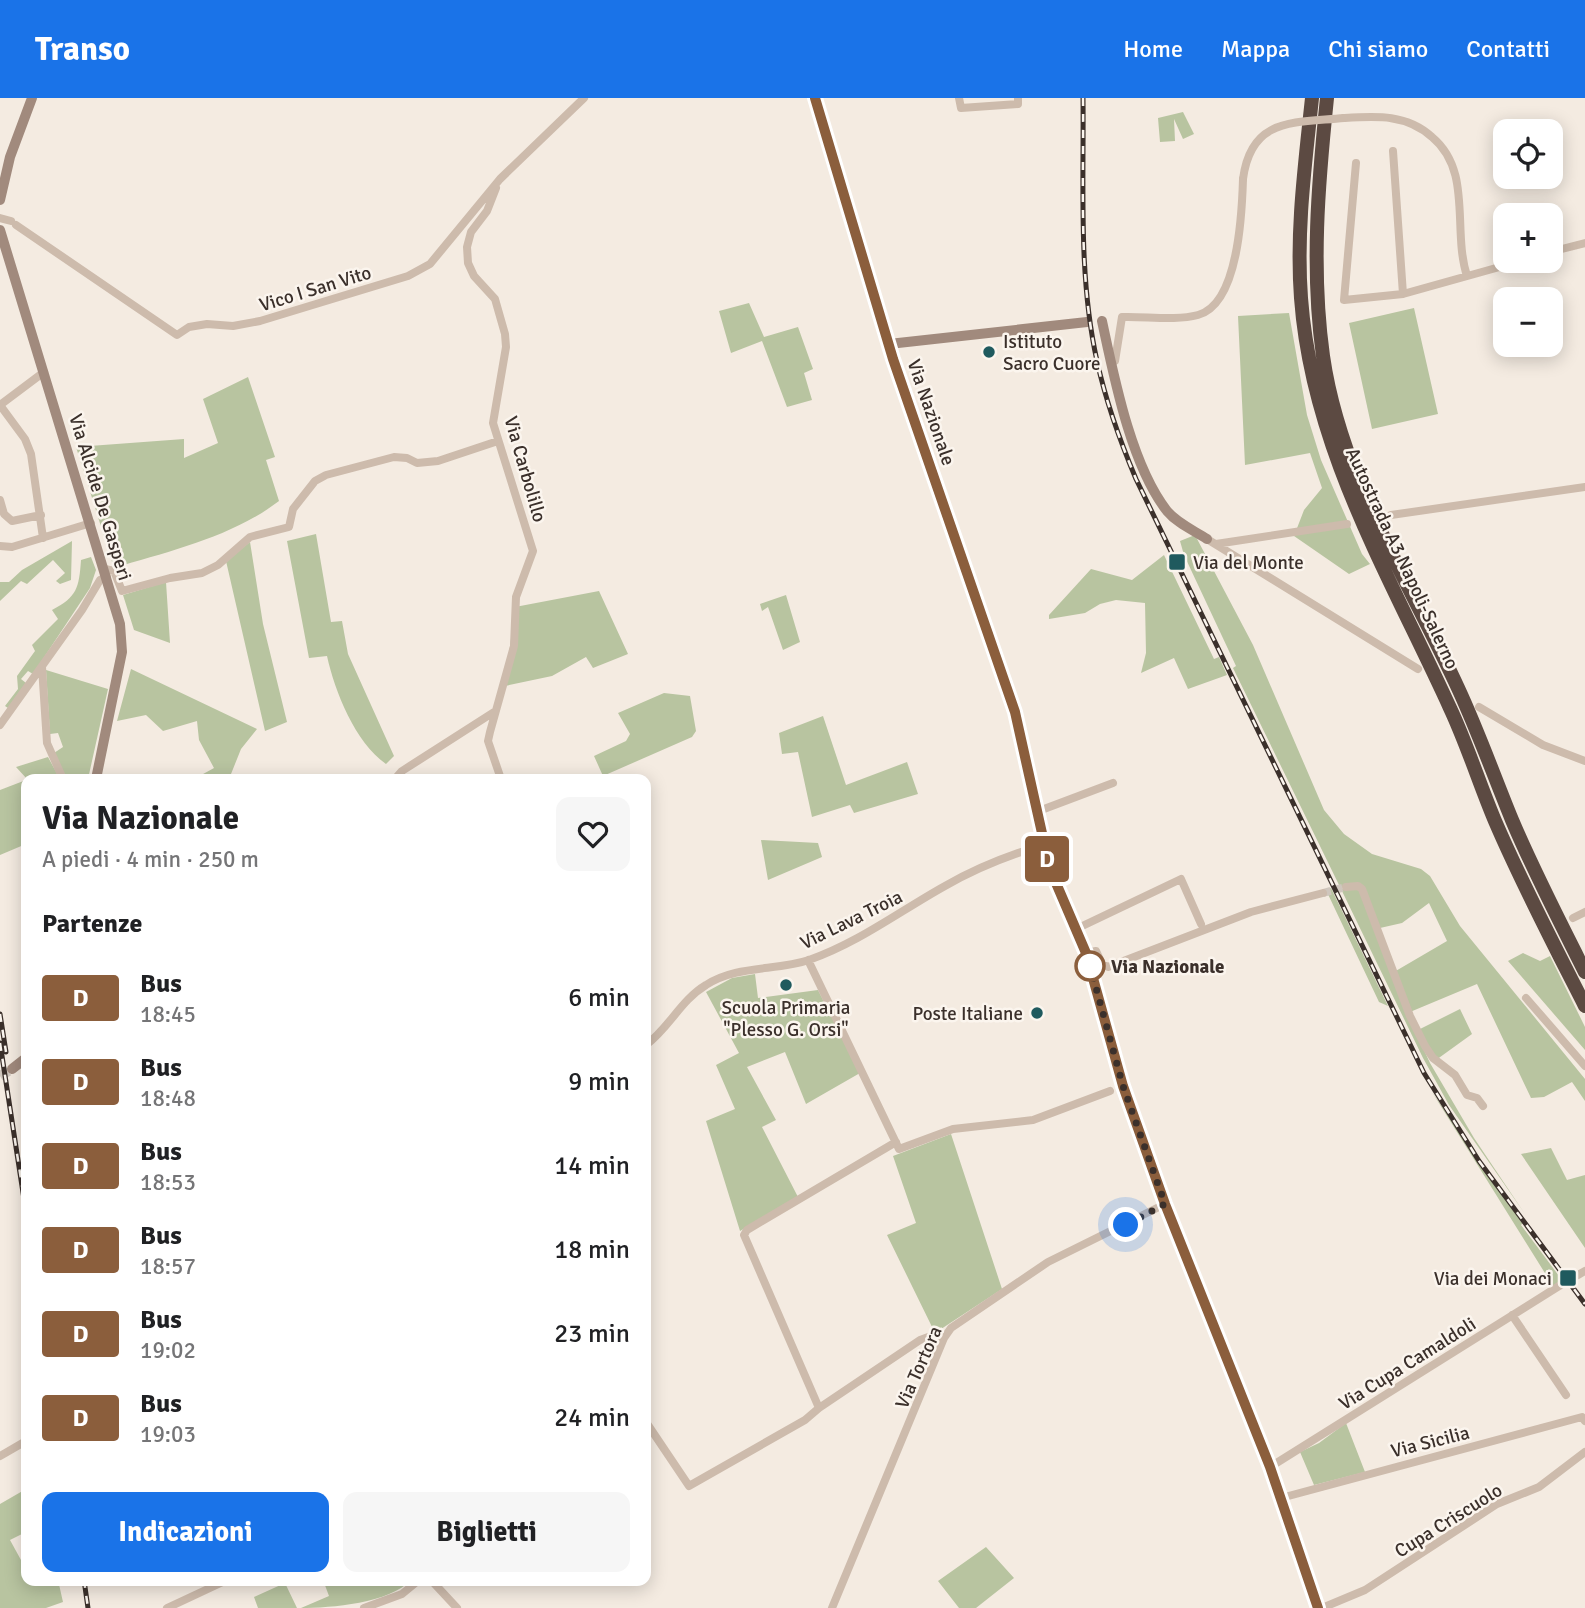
<!DOCTYPE html>
<html lang="it">
<head>
<meta charset="utf-8">
<style>
  :root { --surface:#fff; --page:#f6f6f6; --text:#202124; --muted:#757577; --accent:#1a73e8 }
  body { margin:0; font-family:Signika,sans-serif; background:var(--page); color:var(--text); height:100vh; display:flex; flex-direction:column; font-size:26px; white-space:nowrap }
  * { box-sizing:border-box; margin:0 }
  p { font-size:23px; color:var(--muted) }
  .icon { flex:none; width:38px; height:38px; fill:none; stroke:currentColor; stroke-width:2; stroke-linecap:round; stroke-linejoin:round }
  .map { position:relative; flex:1; overflow:hidden }
  .panel { position:absolute; left:21px; top:676px; width:630px; height:812px; display:flex; flex-direction:column; background:var(--surface); border-radius:14px; box-shadow:0 4px 18px #0003 }
  .panel>* { flex:none }
  .badge { padding:0 14px; border-radius:5px; font-size:24px; line-height:46px }
  .controls { position:absolute; left:1493px; top:21px; display:grid; gap:14px }
  .controls a { display:grid; place-items:center; width:70px; height:70px; border-radius:14px; background:var(--surface); box-shadow:0 4px 18px #0003; font-size:35px }
  .you { position:absolute; width:35px; height:35px; margin:-18px; border:5px solid #fff; border-radius:50%; background:#1a73e8; box-shadow:0 0 0 10px #1a73e833 }
  .map>.badge { position:absolute; translate:-50% -50%; box-shadow:0 0 0 4px #fff }
  h2 { padding:0 21px; font-size:26px; line-height:63px }
  .round { display:grid; place-items:center; flex:none; width:74px; height:74px; border-radius:14px; background:var(--page) }
  .head { display:flex; align-items:center; justify-content:space-between; height:119px; padding:0 21px }
  h1 { font-size:33px; font-weight:800; line-height:52px }
  .primary-button { display:flex; gap:14px; margin-top:auto; padding:14px 21px }
  .primary-button a { flex:1; height:80px; border-radius:14px; background:var(--accent); color:#fff; font-size:28px; font-weight:800; line-height:80px; text-align:center }
  .primary-button a+a { background:var(--page); color:var(--text) }
  ul { padding:0; list-style:none }
  li { display:flex; align-items:center; gap:21px; height:84px; padding:0 21px }
  li div { flex:1 }
  li b { display:block; font-size:26px }
  li em { font-style:normal }
  li .badge { min-width:77px; font-weight:700; text-align:center }
  header { display:flex; align-items:center; gap:42px; box-sizing:border-box; height:98px; padding:0 35px; background:var(--accent); color:#fff }
  header strong { font-size:33px }
  nav { display:flex; gap:38px; margin-inline-start:auto; font-size:24px }
  .map>svg:first-child { display:block }
</style>
</head>
<body>
<header>
<strong>Transo</strong>
<nav><a>Home</a><a>Mappa</a><a>Chi siamo</a><a>Contatti</a></nav>
</header>
<div class="map">
<svg width="1585" height="1510" viewBox="0 0 1585 1510">
  <rect width="100%" height="100%" fill="#f4ebe1"/>
  <path fill="#b8c4a0" d="M1183 14 1194 36 1183 41 1174 21 1175 43 1160 44 1158 20Z
    M749 205 764 239 798 229 813 271 804 275 812 302 787 309 762 243 731 255 719 213Z
    M1414 210 1438 316 1372 331 1349 225Z
    M1289 215 1307 317 1321 362 1362 456 1370 466 1349 476 1294 438 1304 412 1322 390 1310 355 1245 367 1238 218Z
    M248 279 275 359 266 362 279 403C232 439 170 453 114 470L76 349 184 341V360L218 345 203 301Z
    M316 436 331 524 342 523 348 556 394 658 386 666C355 644 335 594 327 558L309 560 287 443Z
    M1195 437 1253 547 1324 712 1344 736 1372 756 1421 771 1430 778 1460 828 1585 981V1003L1572 984 1544 999 1531 1000 1477 886 1410 914 1394 874 1447 843 1429 805 1402 825 1380 830 1355 786 1340 789 1233 570 1236 568 1184 457 1180 443Z
    M72 443 71 482 60 486 56 483 65 475 53 462 27 486 21 483 0 503V484H9L22 472Z
    M250 444 263 526 287 624 265 633 226 463Z
    M1164 457 1214 561 1219 559 1227 577 1188 591 1174 560 1141 575 1146 555 1145 505 1116 502 1100 506 1085 515 1049 521V517L1091 471 1132 482Z
    M91 459 96 472 90 490 33 576 28 573 21 581 26 585 8 610 5 608 18 591 17 578 35 553 32 547 58 521 52 512C77 499 79 490 81 462Z
    M166 484 170 545 134 532 123 497Z
    M599 493 628 556 593 570 586 559 552 578 505 588 515 509Z
    M786 497 800 544 783 552 768 509 762 513 760 506Z
    M131 571 257 631 241 651 229 681H194L214 670 199 642 197 623 163 633 146 617 117 623Z
    M46 572 108 591 88 681H67L54 655 63 649 58 635 50 636Z
    M664 595 690 598 696 633 692 639 603 678 594 658 626 643 630 636 618 615Z
    M823 618 846 687 907 664 918 696 854 715 850 707 812 719 798 654 782 656 779 635Z
    M48 659 60 681H27L16 669Z
    M26 682V746L0 757V692Z
    M761 742 818 745 822 759 768 782Z
    M1356 789 1361 793 1408 918 1430 965 1474 1040 1525 1116 1449 1007 1423 960 1341 791Z
    M1331 790 1388 908 1379 904 1326 792Z
    M1523 855 1540 863 1550 858 1585 929V952L1508 863Z
    M755 876 758 900 818 892 860 975 806 1006 785 954 747 969 776 1022 762 1029 798 1099 740 1133 706 1023 735 1011 716 967 739 955 706 894 732 880Z
    M1460 911 1472 936 1436 962 1418 932Z
    M1432 994 1523 1125 1521 1127 1562 1182 1553 1188Z
    M951 1036 1002 1191 935 1235 887 1137 916 1125 893 1058Z
    M1551 1050 1567 1082 1585 1077V1150L1521 1056Z
    M1346 1325 1365 1374 1314 1387 1300 1354 1319 1345Z
    M26 1391V1434L10 1442 21 1462 26 1460V1482H58L63 1504 46 1510H0V1406Z
    M986 1449 1014 1480 976 1510H959L938 1483Z
    M323 1482H380L386 1488 394 1482H411C390 1505 331 1510 301 1510L329 1498Z
    M285 1485 297 1510H258L254 1499Z"/>
  <g fill="none" stroke-linecap="round" stroke-linejoin="round">
    <path stroke="#cfc6bd" stroke-width="8" stroke-dasharray="8 4" stroke-linecap="butt" d="M1323 795 1346 789
      M1559 1188 1578 1177"/>
    <path stroke="#cfc6bd" stroke-width="10" stroke-dasharray="10 5" stroke-linecap="butt" d="M0 978 12 971"/>
    <path stroke="#cdbbac" stroke-width="8" d="M959 0 961 10 1018 6V0
      M1344 20C1377 18 1407 16 1432 39 1473 73 1452 132 1467 178
      M1393 53 1403 196
      M1356 65 1344 202 1403 196 1521 163
      M496 90 487 113 471 134 467 149 468 165 474 178 495 201 505 236 506 249 493 325 533 453 516 499 514 548 490 634 488 643 501 681
      M0 120 11 123
      M16 127 177 237 189 229 207 226 233 228 260 223 408 178 430 166 500 81 584 0
      M1550 154 1585 145
      M1111 265 1115 263 1122 219C1145 218 1175 223 1198 217 1239 206 1242 114 1243 81
      M0 307 25 341 31 356 43 440
      M0 307 44 274
      M0 402 4 416 12 423 41 417
      M1391 417 1585 389
      M1207 441 1418 571
      M1216 446 1347 426
      M0 448 12 449 91 425
      M105 471 114 473 122 493 170 480 202 475 218 467 250 439 289 429 293 411 315 383 326 377 394 359 407 360 417 365 438 363 498 343
      M42 569 47 645 63 681
      M1479 609 1543 647 1585 663
      M0 627 82 512 100 482 107 479
      M395 681 402 673 494 614
      M1036 714 1113 685
      M1346 789 1358 788 1362 791 1410 918 1425 948 1433 960 1455 977 1467 997 1477 1000 1483 1008
      M1573 820 1585 814
      M1076 831 1181 781 1201 826
      M1086 855 1096 853 1102 866 1108 869 1251 814 1323 795
      M808 862 899 1051 953 1031 1033 1022 1110 993
      M1526 900 1585 968
      M646 947C669 930 681 902 706 887 736 867 776 873 809 862 858 845 900 813 945 788 976 770 1009 757 1043 747
      M1578 1177 1585 1173
      M1512 1217 1566 1297
      M819 1310 744 1137 747 1132 896 1044
      M646 1324 689 1388 805 1322 819 1310 920 1242 931 1238 944 1240
      M0 1358 26 1343
      M1270 1369 1559 1188
      M1281 1400 1582 1319 1585 1323
      M431 1482 457 1510
      M167 1510 227 1482
      M364 1510 402 1496 419 1482
      M832 1510 944 1240 951 1230 1048 1164 1165 1106
      M1322 1510 1365 1492 1497 1406 1539 1389 1585 1354"/>
    <path stroke="#a18a7d" stroke-width="10" d="M0 102 10 59 32 0
      M0 132 120 526 122 554 96 681
      M1102 223C1114 279 1131 367 1167 413 1177 425 1193 432 1207 441
      M889 246 1087 224
      M12 971 26 960"/>
    <path stroke="#7d675c" stroke-width="12" d="M815 0 893 261 1015 614 1050 771 1086 855 1123 988 1165 1106 1270 1369 1318 1510"/>
    <path stroke="#5c4a42" stroke-width="14" d="M1312 0C1305 67 1296 133 1301 200 1312 350 1389 476 1450 610 1467 646 1479 685 1495 723 1522 786 1554 847 1585 908
      M1327 0C1318 87 1311 171 1323 258 1340 377 1409 483 1458 590 1478 633 1494 678 1512 722 1534 774 1560 824 1585 874"/>
    <g stroke="#3b302b" stroke-width="5">
      <path id="rail" d="M1083 0C1084 87 1078 178 1097 263 1106 304 1120 343 1136 381L1424 975 1479 1063 1585 1206
        M0 916 6 954
        M0 945 26 1114
        M84 1482 88 1510"/>
    </g>
    <use href="#rail" stroke="#fbf5ee" stroke-width="2.5" stroke-dasharray="8" stroke-linecap="butt"/>
    <path stroke="#cdbbac" stroke-width="8" d="M1243 81C1251 19 1294 25 1344 20"/>
  </g>
  <g fill="none" stroke-linecap="round" stroke-linejoin="round">
    <g stroke="#fff" stroke-width="16">
      <path id="line" d="M815 0 893 261 1015 614 1050 771 1086 855 1123 988 1165 1106 1270 1369 1318 1510"/>
    </g>
    <use href="#line" stroke="#8b5e3c" stroke-width="10"/>
    <path stroke="#3b302b" stroke-width="7" stroke-dasharray="0 12.6" d="M1090 868 1123 988 1165 1106 1126 1127"/>
  </g>
  <g fill="#1f5a5e" stroke="#fbf5ee" stroke-width="2.5">
    <circle cx="989" cy="254" r="7"/>
    <rect x="1168" y="455" width="18" height="18" rx="3.5"/>
    <circle cx="786" cy="887" r="7"/>
    <circle cx="1037" cy="915" r="7"/>
    <rect x="1559" y="1171" width="18" height="18" rx="3.5"/>
  </g>
  <circle fill="#fff" stroke="#8b5e3c" stroke-width="3.5" cx="1090" cy="868" r="14"/>
  <g text-anchor="middle" stroke-width="5" stroke-linejoin="round" paint-order="stroke">
    <g font-size="19" fill="#3b302b" stroke="#fbf5ee">
      <text transform="translate(315 190) rotate(-17)" y="7">Vico I San Vito</text>
      <text transform="translate(932 314) rotate(71)" y="7">Via Nazionale</text>
      <text transform="translate(526 371) rotate(74)" y="7">Via Carbolillo</text>
      <text transform="translate(101 399) rotate(73)" y="7">Via Alcide De Gasperi</text>
      <text transform="translate(1403 460) rotate(65)" y="7">Autostrada A3 Napoli-Salerno</text>
      <text transform="translate(851 821) rotate(-26)" y="7">Via Lava Troia</text>
      <text transform="translate(1407 1265) rotate(-32)" y="7">Via Cupa Camaldoli</text>
      <text transform="translate(918 1269) rotate(-66)" y="7">Via Tortora</text>
      <text transform="translate(1430 1343) rotate(-14)" y="7">Via Sicilia</text>
      <text transform="translate(1448 1422) rotate(-32)" y="7">Cupa Criscuolo</text>
    </g>
    <g font-size="19" fill="#3b302b" stroke="#fbf5ee" text-anchor="start">
      <text x="1003" y="250">Istituto<tspan x="1003" dy="22">Sacro Cuore</tspan></text>
      <text x="1193" y="471">Via del Monte</text>
      <text x="786" y="916" text-anchor="middle">Scuola Primaria<tspan x="786" dy="22">"Plesso G. Orsi"</tspan></text>
      <text x="1023" y="922" text-anchor="end">Poste Italiane</text>
      <text x="1552" y="1187" text-anchor="end">Via dei Monaci</text>
    </g>
    <g font-size="19" font-weight="bold" fill="#3b302b" stroke="#fbf5ee" text-anchor="start">
      <text x="1111" y="875">Via Nazionale</text>
    </g>
  </g>
</svg>
<div class="controls">
<a><svg class="icon" aria-label="locate" viewBox="0 0 24 24"><circle cx="12" cy="12" r="6"/><path d="M12 2v4M12 18v4M2 12h4M18 12h4"/></svg></a>
<a>+</a>
<a>−</a>
</div>
<div class="you" style="left:1126px;top:1127px"></div>
<b class="badge" style="left:1047px;top:761px;background:#8b5e3c;color:#fff">D</b>
<section class="panel">
<div class="head"><div><h1>Via Nazionale</h1><p>A piedi · 4 min · 250 m</p></div><a class="round"><svg class="icon" aria-label="heart" viewBox="0 0 24 24"><path d="M12 20l-8-8c-3-5 5-10 8-4 3-6 11-1 8 4z"/></svg></a></div>
<h2>Partenze</h2>
<ul>
<li><span class="badge" style="background:#8b5e3c;color:#fff">D</span><div><b>Bus</b><p>18:45</p></div><em>6 min</em></li>
<li><span class="badge" style="background:#8b5e3c;color:#fff">D</span><div><b>Bus</b><p>18:48</p></div><em>9 min</em></li>
<li><span class="badge" style="background:#8b5e3c;color:#fff">D</span><div><b>Bus</b><p>18:53</p></div><em>14 min</em></li>
<li><span class="badge" style="background:#8b5e3c;color:#fff">D</span><div><b>Bus</b><p>18:57</p></div><em>18 min</em></li>
<li><span class="badge" style="background:#8b5e3c;color:#fff">D</span><div><b>Bus</b><p>19:02</p></div><em>23 min</em></li>
<li><span class="badge" style="background:#8b5e3c;color:#fff">D</span><div><b>Bus</b><p>19:03</p></div><em>24 min</em></li>
</ul>
<div class="primary-button"><a>Indicazioni</a><a>Biglietti</a></div>
</section>
</div>
</body>
</html>
